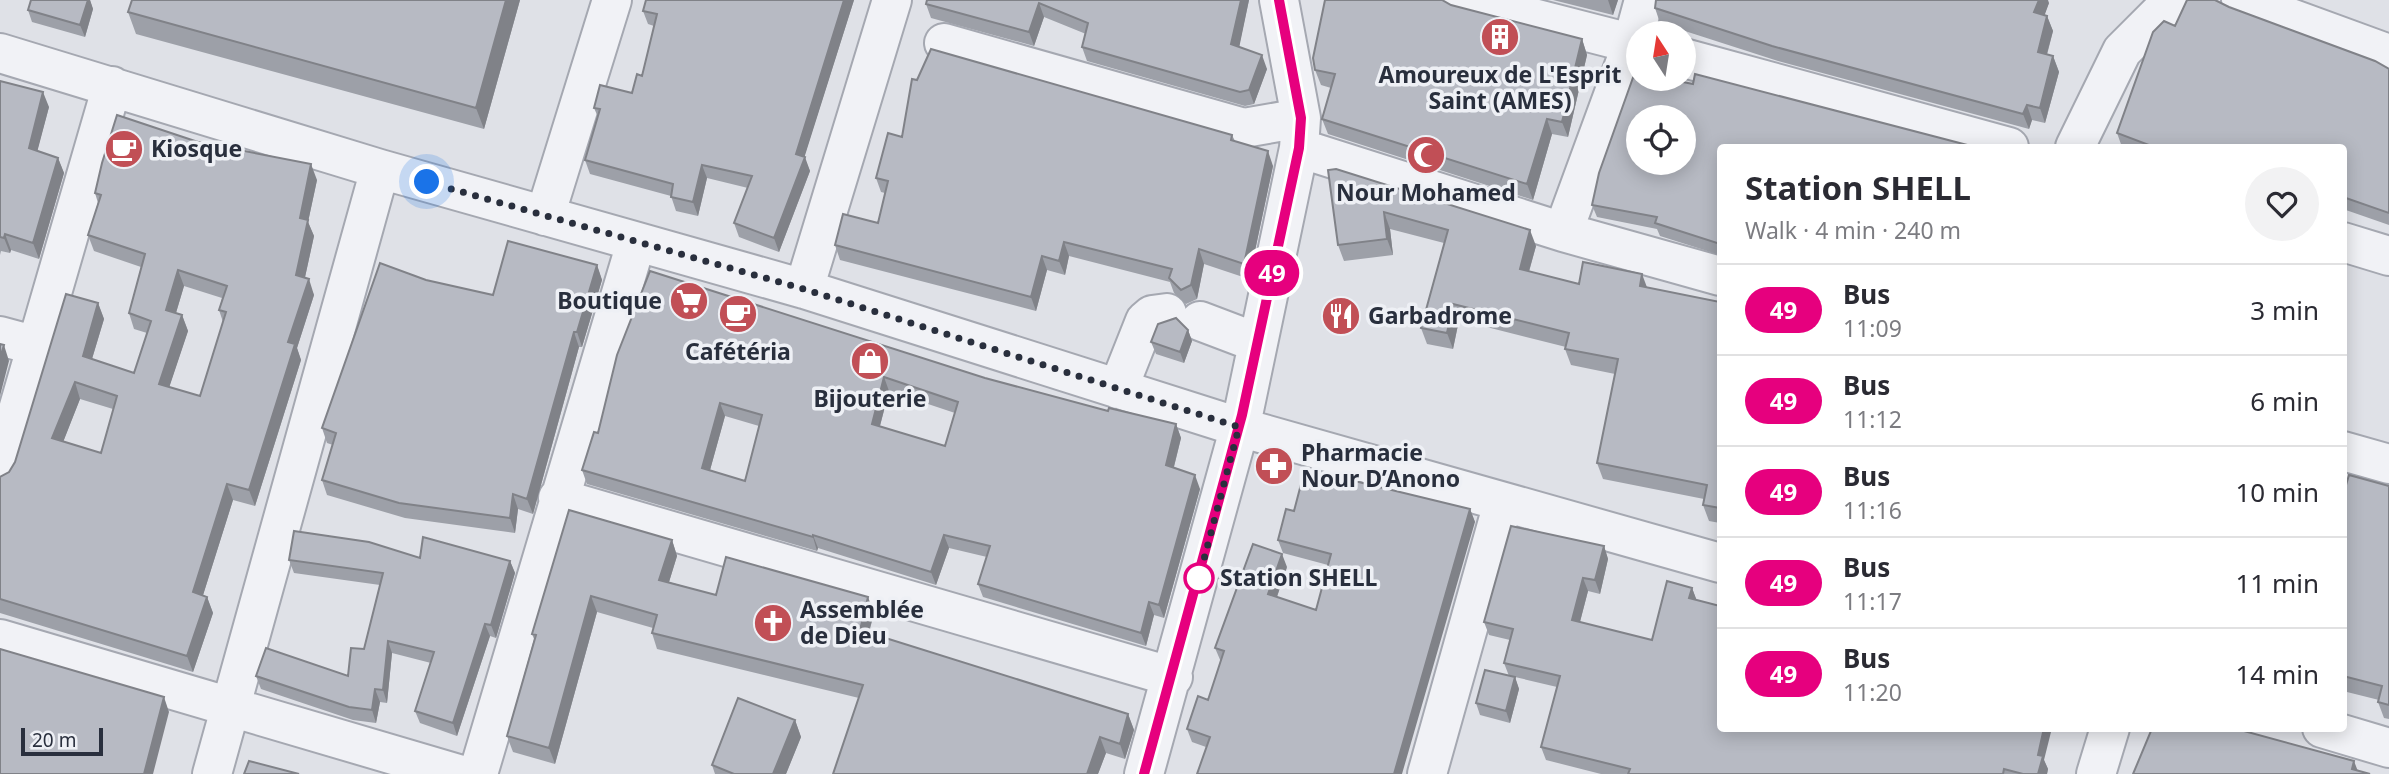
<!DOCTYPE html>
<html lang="en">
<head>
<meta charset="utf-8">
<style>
  :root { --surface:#fff; --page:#f2f2f3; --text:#2b2b33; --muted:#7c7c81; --line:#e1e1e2 }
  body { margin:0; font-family:"Noto Sans",sans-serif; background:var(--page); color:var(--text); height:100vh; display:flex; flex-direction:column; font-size:26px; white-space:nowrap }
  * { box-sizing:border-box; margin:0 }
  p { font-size:23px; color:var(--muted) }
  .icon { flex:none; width:38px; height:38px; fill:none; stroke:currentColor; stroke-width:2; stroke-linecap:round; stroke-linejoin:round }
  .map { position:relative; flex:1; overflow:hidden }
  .details { position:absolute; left:1717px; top:144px; width:630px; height:588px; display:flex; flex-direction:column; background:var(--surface); border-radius:7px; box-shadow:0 4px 18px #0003 }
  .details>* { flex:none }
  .badge { padding:0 14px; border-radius:23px; font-size:24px; line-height:46px }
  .needle { width:46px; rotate:348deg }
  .buttons { position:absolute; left:1626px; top:21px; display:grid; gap:14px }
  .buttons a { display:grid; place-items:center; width:70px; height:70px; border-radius:50%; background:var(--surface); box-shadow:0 4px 18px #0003; font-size:35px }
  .scale { position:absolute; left:21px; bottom:18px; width:82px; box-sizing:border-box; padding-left:7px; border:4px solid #292f3d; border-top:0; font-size:19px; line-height:24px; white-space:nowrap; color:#292f3d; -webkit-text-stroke:5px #eef0f5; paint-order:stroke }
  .you { position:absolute; width:35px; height:35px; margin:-18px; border:5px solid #fff; border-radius:50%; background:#1a73e8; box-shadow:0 0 0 10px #1a73e833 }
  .map>.badge { position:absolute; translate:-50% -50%; box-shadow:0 0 0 4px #fff }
  .round { display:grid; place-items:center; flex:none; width:74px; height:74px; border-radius:37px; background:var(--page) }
  .head { display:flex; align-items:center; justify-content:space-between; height:119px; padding:0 28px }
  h1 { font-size:33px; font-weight:700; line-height:52px }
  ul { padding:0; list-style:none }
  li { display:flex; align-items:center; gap:21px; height:91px; padding:0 28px; border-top:2px solid var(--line) }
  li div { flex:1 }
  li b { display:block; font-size:26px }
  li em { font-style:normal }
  li .badge { min-width:77px; font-weight:700; text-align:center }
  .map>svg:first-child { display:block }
</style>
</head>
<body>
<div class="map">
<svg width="2389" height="774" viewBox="0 0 2389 774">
  <rect width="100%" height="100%" fill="#dfe1e7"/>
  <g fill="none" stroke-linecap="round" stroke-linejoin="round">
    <g stroke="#a5a8b1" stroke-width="42">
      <path id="minor" d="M1463 0 1638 45
        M2241 0 2389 54
        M944 43 1244 128 1301 118
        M0 53 380 169 804 289 1239 427 1720 563
        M1684 58 2009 147
        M2075 147 2122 51 2173 0
        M1299 148 1563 232 1720 276
        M545 216 612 0
        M1563 232 1632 44 1644 0
        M2343 242 2389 256
        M804 289 892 0
        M1200 321 1258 343
        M0 336 37 346
        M1118 389 1145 321 1152 315 1167 313
        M2343 451 2389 464
        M0 472 112 86
        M558 498 1173 677
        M0 639 458 774
        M2322 728 2389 748
        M212 774 380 169
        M478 774 636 243
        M1144 774 1243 415 1299 148 1301 118 1279 0
        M1427 774 1503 503
        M2096 774 2110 728"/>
    </g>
    <use href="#minor" stroke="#f1f2f6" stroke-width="38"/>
  </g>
  <path fill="#9da0a8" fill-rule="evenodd" d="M31 0H90L93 9 85 37 32 22 28 10Z
    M132 0H520L484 129 136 34 128 12Z
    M646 0H854L804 157 810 171 779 252 739 237 734 223 748 188 707 178 698 216 676 211 671 196 590 174 585 160 598 117 594 108 632 93 642 76 654 26 648 24 643 11Z
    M1249 0 1239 46 1267 69 1254 104 1245 106 1087 61 1082 47 1086 34 1044 17 1034 46 931 18 926 4Z
    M1553 0H1618L1613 15Z
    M2049 3 2044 15 2047 16 2053 31 2047 55 2053 56 2059 72 2045 123 2032 120 2029 129 1778 61 1660 23 1655 8Z
    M1451 5 1582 39 1587 55 1568 137 1552 134 1533 200 1328 134 1322 119 1331 88 1321 85 1315 70Z
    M2229 7 2389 69V225L2343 209V147H2122L2117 133 2175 26Z
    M917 80 1232 135 1235 141 1273 166 1249 279 1204 264 1197 299 1186 304 1174 293 1170 282 1069 256 1065 275 1047 270 1036 311 840 260 835 245 878 223 885 193 881 192 876 178 902 137Z
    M0 81 49 107 37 151 58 158 64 173 39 259 11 250 10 253 1 251 0 255Z
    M198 142 317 180 308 222 314 236 305 277 314 295 297 348 301 360 255 506 233 500 203 595 207 597 213 613 193 672 0 613V477L9 472 15 462 98 303 104 319 92 359 134 373 147 333 134 329 129 313 141 267 94 251 88 235 98 203 95 193ZM184 286 222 298 219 310 223 322 200 396 169 387 188 331 182 315 176 313ZM80 399 113 409 101 453 63 442Z
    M1720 147V255L1660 236 1657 229 1597 217 1592 205Z
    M1328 170 1536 246 1529 272 1579 284 1647 288 1720 302V523L1709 521 1703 505 1704 499 1603 479 1597 463 1615 374 1571 365 1565 349 1566 347 1459 320 1453 349 1427 344 1421 328 1444 243 1390 229 1393 255 1344 261 1338 245Z
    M597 265 602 280 582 347H579L533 514 518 509 515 533 405 518 327 495 322 480 333 445 327 443 322 428 426 280 493 295Z
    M1188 330 1192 341 1184 363 1156 354 1151 342Z
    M617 355 985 378 1108 411 1176 424 1181 438 1174 467 1200 489 1164 618 1154 615 1146 646 983 597 978 584 987 557 949 548 936 585 818 548 817 551 587 484 582 470 598 433ZM889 391 955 413 945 446 880 426ZM725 416 759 426 745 481 710 470Z
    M2389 486V719L2384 718 2378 702 2379 700 2343 691V495Z
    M1470 509 1475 522 1206 747 1192 742 1187 729 1208 700 1221 662 1215 648 1287 567 1277 597 1316 610 1328 565 1283 553 1278 540 1294 511Z
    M672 540 677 556 669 582 716 595 874 613 869 633 1128 714 1134 730 1125 759 1106 753 1098 774H833L859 698 657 649 652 633 653 628 597 612 555 764 513 752 507 736 534 639 532 634Z
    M1604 546 1608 559 1600 594 1588 591 1580 622 1652 640 1692 588 1696 599 1720 728 2044 760 2048 769 2047 774H1601L1546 760 1541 747 1557 687 1515 677 1519 689 1510 723 1480 715 1476 703 1509 676 1504 663 1510 640 1489 635 1484 622Z
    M420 558 510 561 515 573 496 638 490 636 457 736 420 723 415 711 431 663 392 653 387 703 380 702 376 723 353 720 261 689 256 676H348L364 649 380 585 294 573 289 560Z
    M795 720 801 737 786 774H715L712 765Z"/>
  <path fill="#808288" d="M88 0H90L93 9 85 37 80 25Z
    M506 0H520L484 129 476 108Z
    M844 0H854L801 168 796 154Z
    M1241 0H1249L1237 58 1231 44Z
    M1608 0H1618L1613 15Z
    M2039 0H2048L2049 3 2040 28 2034 12Z
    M1039 3 1044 17 1034 46 1029 32Z
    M2047 16 2053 31 2043 68 2038 52Z
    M1582 39 1587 55 1568 137 1562 122Z
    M1262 55 1267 69 1254 104 1249 90Z
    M2053 56 2059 72 2045 123 2040 108Z
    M43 92 49 107 34 164 29 148Z
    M2027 105 2032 120 2029 129 2023 114Z
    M1547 119 1552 134 1533 200 1527 184Z
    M1268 151 1273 166 1249 279 1244 264Z
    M805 157 810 171 779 252 774 238Z
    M58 158 64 173 39 259 33 243Z
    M311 164 317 180 308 222 314 236 302 291 296 275 300 218Z
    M702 165 707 178 698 216 693 202Z
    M1384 212 1390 229 1393 255 1387 239Z
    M1530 230 1536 246 1525 285 1520 269Z
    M5 234 11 250 10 253 4 238Z
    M1064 242 1069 256 1065 275 1059 261Z
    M1199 249 1204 264 1197 299 1191 285Z
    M1042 256 1047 270 1036 311 1031 297Z
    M597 265 602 280 582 347 577 332Z
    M178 270 184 286 172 326 166 310Z
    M1642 274 1648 290 1640 286Z
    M309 279 314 295 297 348 301 360 255 506 249 490 288 342Z
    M98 303 104 319 88 372 83 356Z
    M1453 304 1459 320 1453 349 1447 333Z
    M182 315 188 331 165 400 159 384Z
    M1188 330 1192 341 1184 363 1180 352Z
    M574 332 579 347 533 514 527 499Z
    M4 345 9 361 0 396V358Z
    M884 377 889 391 877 437 872 424Z
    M75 382 80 399 58 455 52 438Z
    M720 403 725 416 707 481 702 468Z
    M1176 424 1181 438 1171 478 1166 465Z
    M1195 475 1200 489 1164 618 1159 605Z
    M227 484 233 500 199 608 193 592Z
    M513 494 518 509 515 533 510 518Z
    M1470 509 1475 522 1402 774H1394Z
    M813 535 818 548 817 551 813 537Z
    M944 535 949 548 936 585 931 572Z
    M672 540 677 556 665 595 659 580Z
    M1604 546 1608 559 1600 594 1595 580Z
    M1282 554 1287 567 1273 608 1268 594Z
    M510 561 515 573 496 638 491 625Z
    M1583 578 1588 591 1577 633 1572 620Z
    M1692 588 1697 601 1689 598Z
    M591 596 597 612 555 764 549 748Z
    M207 597 213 613 193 672 187 656Z
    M868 597 874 613 865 646 860 630Z
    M1149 602 1154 615 1146 646 1141 633Z
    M485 624 490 636 457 736 453 723Z
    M388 641 392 653 387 703 383 690Z
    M1515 677 1519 689 1510 723 1506 711Z
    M375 689 380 702 376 723 372 710Z
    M164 697 169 712 153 774H144Z
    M1128 714 1134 730 1125 759 1120 744Z
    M795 720 801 737 786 774H773Z
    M2044 728H2052L2044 760 2048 769 2047 774H2038V755Z
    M1100 737 1106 753 1098 774H1087Z
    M2354 761 2359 774 2352 769Z"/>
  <path fill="#b7bac3" stroke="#808288" stroke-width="2" fill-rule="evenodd" d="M31 0H88L80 25 28 10Z
    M132 0H506L476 108 128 12Z
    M646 0H844L796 154 805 157 774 238 734 223 752 176 702 165 693 202 671 197 673 184 585 160 600 109 594 108 600 85 632 93 637 74 642 76 657 14 643 11Z
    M927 0H1241L1231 44 1262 55 1249 90 1240 92 1082 47 1088 23 1039 3 1029 32 926 4Z
    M1325 0H1442L1451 5 1582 39 1562 122 1547 119 1527 184 1322 119 1335 74 1315 70 1313 58Z
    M1656 0H2039L2034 12 2047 16 2038 52 2053 56 2040 108 2027 105 2023 114 1772 46 1655 8Z
    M2187 0H2215L2229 7 2375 61 2389 69V213L2343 197V147H2154L2117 133 2153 32 2164 21 2175 26Z
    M931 49 1232 135 1231 140 1268 151 1244 264 1199 249 1191 285 1181 290 1169 278 1172 269 1064 242 1059 261 1042 256 1031 297 835 245 843 214 878 223 888 181 876 178 888 133 902 137 912 79 917 80Z
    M1635 72 1638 73V79H1668L1693 84 1695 74 1975 147H1720V244L1655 223 1657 217 1592 205 1599 173ZM1638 117H1684V163H1638Z
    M0 81 43 92 29 148 58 158 33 243 5 234 4 238 0 237Z
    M117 115 198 142 311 164 300 218 308 220 296 275 309 279 288 342 295 344 249 490 227 484 193 592 207 597 187 656 0 599V477L9 472 15 462 66 294 98 303 83 356 134 373 151 321 129 313 145 254 88 235 101 195 95 193 102 163ZM178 270 227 286 219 310 226 312 200 396 159 384 182 315 166 310ZM75 382 117 396 101 453 52 438Z
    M1336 169 1530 230 1520 269 1579 284 1583 262 1642 274 1640 286 1720 302V508L1703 505 1707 485 1597 463 1618 359 1565 349 1569 333 1453 304 1447 333 1421 328 1448 230 1384 212 1387 239 1338 245 1328 170Z
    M508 241 597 265 577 332H574L527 499 513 494 510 518 399 503 322 480 336 433 322 428 380 263 426 280 493 295Z
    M650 271 985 378 1108 411 1109 408 1176 424 1166 465 1195 475 1159 605 1149 602 1141 633 978 584 990 546 944 535 931 572 813 535V537L582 470 594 432 598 433 617 355ZM884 377 958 402 945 446 872 424ZM720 403 762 415 745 481 702 468Z
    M1176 318 1188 330 1180 352 1151 342 1158 324Z
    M0 344 4 345 0 358Z
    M1305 469 1470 509 1394 774H1197L1210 737 1187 729 1198 696 1208 700 1224 651 1215 648 1253 544 1282 554 1268 594 1316 610 1331 554 1278 540 1286 509 1294 511Z
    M2349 475 2389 486V705L2378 702 2382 686 2343 676V495Z
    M569 510 672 540 659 580 716 595 726 557 868 597 860 630 1128 714 1120 744 1100 737 1087 774H833L863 685 652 633 657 615 591 596 549 748 507 736 536 635 532 634Z
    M1511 526 1604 546 1595 580 1583 578 1572 620 1652 640 1667 581 1692 588 1689 598 1720 606V728H2044L2038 755 2043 756 2038 774H2023L2004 769 2003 774H1628L1630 769 1541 747 1560 676 1504 663 1513 629 1484 622Z
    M294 531 369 542 420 558 423 537 510 561 491 625 485 624 453 723 415 711 434 652 388 641 383 690 375 689 372 710 349 707 256 676 266 648 348 676 351 648 364 649 383 573 289 560Z
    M0 649 164 697 144 774H0Z
    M1485 670 1515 677 1506 711 1476 703Z
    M738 698 795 720 773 774H734L712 765Z
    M2148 728H2233L2354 761 2352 769 2370 774H2133L2151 731 2147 730Z
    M249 761 299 774H244Z"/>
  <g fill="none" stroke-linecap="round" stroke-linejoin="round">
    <g stroke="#fff" stroke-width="16">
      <path id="line" d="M1144 774 1242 415 1299 148 1301 118 1279 0"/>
    </g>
    <use href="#line" stroke="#e6007e" stroke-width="10"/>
    <path stroke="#292f3d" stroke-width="7" stroke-dasharray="0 12.6" d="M427 182 804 289 1239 427 1199 578"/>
  </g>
  <defs>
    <g id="building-disc" transform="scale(2.0125)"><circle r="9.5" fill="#c14f56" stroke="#eef0f5"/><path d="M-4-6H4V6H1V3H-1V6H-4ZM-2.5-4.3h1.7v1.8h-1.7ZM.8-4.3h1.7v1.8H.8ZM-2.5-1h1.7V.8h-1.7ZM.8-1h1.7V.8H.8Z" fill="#fff"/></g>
    <g id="cafe-disc" transform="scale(2.0125)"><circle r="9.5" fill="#c14f56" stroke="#eef0f5"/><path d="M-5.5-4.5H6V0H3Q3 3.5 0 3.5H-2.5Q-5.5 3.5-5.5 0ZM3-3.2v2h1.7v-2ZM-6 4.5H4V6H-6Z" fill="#fff"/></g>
    <g id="mosque-disc" transform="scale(2.0125)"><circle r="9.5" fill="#c14f56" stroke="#eef0f5"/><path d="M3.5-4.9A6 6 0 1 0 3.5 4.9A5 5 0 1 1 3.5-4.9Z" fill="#fff"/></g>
    <g id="supermarket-disc" transform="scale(2.0125)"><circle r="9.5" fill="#c14f56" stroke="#eef0f5"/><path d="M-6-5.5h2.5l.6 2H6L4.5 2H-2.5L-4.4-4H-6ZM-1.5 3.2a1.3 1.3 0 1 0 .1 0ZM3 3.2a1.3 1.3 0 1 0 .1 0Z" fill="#fff"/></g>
    <g id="restaurant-disc" transform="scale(2.0125)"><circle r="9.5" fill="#c14f56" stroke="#eef0f5"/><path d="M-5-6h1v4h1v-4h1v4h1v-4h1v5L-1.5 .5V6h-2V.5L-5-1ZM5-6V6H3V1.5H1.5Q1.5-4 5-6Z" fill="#fff"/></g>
    <g id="shop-disc" transform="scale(2.0125)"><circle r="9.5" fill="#c14f56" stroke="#eef0f5"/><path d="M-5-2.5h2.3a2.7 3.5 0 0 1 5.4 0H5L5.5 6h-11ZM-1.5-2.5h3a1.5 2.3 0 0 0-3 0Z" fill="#fff"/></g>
    <g id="pharmacy-disc" transform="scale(2.0125)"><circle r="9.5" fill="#c14f56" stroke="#eef0f5"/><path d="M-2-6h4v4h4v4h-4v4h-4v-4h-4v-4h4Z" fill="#fff"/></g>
    <g id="church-disc" transform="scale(2.0125)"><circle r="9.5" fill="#c14f56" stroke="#eef0f5"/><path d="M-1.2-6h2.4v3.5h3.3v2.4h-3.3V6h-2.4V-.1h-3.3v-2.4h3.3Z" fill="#fff"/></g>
  </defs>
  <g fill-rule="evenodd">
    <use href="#building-disc" x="1500" y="37"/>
    <use href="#cafe-disc" x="124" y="149"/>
    <use href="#mosque-disc" x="1426" y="155"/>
    <use href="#supermarket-disc" x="689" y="301"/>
    <use href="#cafe-disc" x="738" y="314"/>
    <use href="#restaurant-disc" x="1341" y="316"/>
    <use href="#shop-disc" x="870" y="361"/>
    <use href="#pharmacy-disc" x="1274" y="466"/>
    <use href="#church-disc" x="773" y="623"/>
  </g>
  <circle fill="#fff" stroke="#e6007e" stroke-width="3.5" cx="1199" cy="578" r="14"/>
  <g text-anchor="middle" stroke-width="7" stroke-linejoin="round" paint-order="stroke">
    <g font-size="23" font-weight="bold" fill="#292f3d" stroke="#eef0f5">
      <text x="1500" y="83">Amoureux de L'Esprit<tspan x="1500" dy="26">Saint (AMES)</tspan></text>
      <text x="151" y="157" text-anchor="start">Kiosque</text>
      <text x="1426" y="201">Nour Mohamed</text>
      <text x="662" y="309" text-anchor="end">Boutique</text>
      <text x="1368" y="324" text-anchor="start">Garbadrome</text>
      <text x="738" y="360">Cafétéria</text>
      <text x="870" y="407">Bijouterie</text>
      <text x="1301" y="461" text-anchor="start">Pharmacie<tspan x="1301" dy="26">Nour D’Anono</tspan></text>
      <text x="800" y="618" text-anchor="start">Assemblée<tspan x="800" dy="26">de Dieu</tspan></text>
    </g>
    <g font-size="23" font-weight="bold" fill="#292f3d" stroke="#eef0f5" text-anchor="start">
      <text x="1220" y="586">Station SHELL</text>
    </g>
  </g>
</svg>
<div class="buttons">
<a><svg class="needle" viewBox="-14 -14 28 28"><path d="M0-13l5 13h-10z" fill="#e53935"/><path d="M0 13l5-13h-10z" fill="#7c7c81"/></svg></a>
<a><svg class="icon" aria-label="locate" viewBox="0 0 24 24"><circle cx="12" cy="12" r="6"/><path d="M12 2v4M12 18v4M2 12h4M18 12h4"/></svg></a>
</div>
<div class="scale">20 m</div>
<div class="you" style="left:427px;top:182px"></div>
<b class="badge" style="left:1272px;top:273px;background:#e6007e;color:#fff">49</b>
<section class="details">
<div class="head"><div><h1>Station SHELL</h1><p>Walk · 4 min · 240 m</p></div><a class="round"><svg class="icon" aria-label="heart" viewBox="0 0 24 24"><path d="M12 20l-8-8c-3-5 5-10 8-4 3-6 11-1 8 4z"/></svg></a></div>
<ul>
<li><span class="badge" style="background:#e6007e;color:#fff">49</span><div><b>Bus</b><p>11:09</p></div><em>3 min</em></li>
<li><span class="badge" style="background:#e6007e;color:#fff">49</span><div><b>Bus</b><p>11:12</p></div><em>6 min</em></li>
<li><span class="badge" style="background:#e6007e;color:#fff">49</span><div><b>Bus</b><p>11:16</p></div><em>10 min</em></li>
<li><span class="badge" style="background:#e6007e;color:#fff">49</span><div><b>Bus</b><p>11:17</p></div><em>11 min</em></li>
<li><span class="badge" style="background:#e6007e;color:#fff">49</span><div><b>Bus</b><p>11:20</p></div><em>14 min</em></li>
</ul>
</section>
</div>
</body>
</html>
